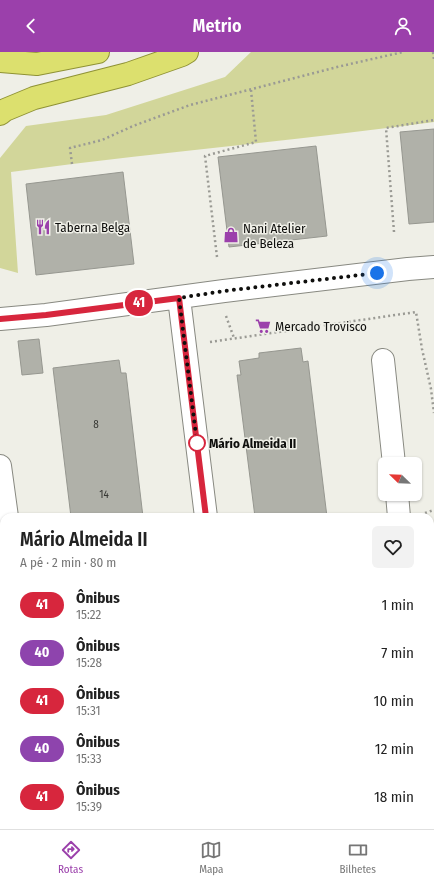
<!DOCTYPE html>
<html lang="pt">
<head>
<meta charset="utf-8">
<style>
  :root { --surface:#fff; --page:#f2f2f2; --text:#222; --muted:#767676; --line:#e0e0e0; --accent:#9b40ab }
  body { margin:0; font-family:"Fira Sans Condensed",sans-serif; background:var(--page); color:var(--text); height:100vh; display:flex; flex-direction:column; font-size:15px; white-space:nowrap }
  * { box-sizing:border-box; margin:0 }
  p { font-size:13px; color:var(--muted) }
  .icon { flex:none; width:22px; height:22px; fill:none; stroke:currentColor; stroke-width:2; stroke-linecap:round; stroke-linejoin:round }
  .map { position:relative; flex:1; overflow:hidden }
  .side { position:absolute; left:0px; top:461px; width:434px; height:316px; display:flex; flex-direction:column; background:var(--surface); border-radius:12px 12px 0 0; box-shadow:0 1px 3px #0004 }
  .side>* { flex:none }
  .badge { padding:0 8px; border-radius:13px; font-size:14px; line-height:26px }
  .needle { width:26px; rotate:293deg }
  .fabs { position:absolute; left:378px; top:405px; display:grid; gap:8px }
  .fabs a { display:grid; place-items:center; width:44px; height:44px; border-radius:6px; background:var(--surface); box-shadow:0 1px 3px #0004; font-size:20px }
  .you { position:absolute; width:20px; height:20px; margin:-10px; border:3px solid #fff; border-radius:50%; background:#1a73e8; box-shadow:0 0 0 6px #1a73e833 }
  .map>.badge { position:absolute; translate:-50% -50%; box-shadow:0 0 0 2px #fff }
  .round { display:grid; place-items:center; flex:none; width:42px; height:42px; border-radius:6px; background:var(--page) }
  .head { display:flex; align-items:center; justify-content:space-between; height:68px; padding:0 20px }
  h1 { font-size:19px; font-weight:600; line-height:30px }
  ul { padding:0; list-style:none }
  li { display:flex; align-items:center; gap:12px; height:48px; padding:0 20px }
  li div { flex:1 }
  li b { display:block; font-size:15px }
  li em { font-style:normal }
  li .badge { min-width:44px; font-weight:700; text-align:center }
  header { display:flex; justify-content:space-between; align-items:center; height:52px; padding:0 20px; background:var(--accent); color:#fff; font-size:18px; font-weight:600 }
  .menu { display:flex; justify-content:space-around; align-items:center; height:56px; border-top:1px solid var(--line); background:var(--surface); font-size:11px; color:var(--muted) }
  .menu a { display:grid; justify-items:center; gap:2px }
  .menu .active { color:var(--accent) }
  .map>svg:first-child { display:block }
</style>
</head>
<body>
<header><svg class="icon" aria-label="back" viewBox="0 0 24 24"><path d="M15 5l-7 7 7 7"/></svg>Metrio<svg class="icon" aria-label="person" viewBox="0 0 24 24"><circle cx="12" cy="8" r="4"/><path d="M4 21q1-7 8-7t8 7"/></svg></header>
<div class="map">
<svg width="434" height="777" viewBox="0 0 434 777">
  <rect width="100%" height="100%" fill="#efefe7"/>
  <path fill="#d2d69a" d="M251 0H434V70C293 89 152 101 11 120L18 221 0 216V106L26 74 106 63 225 25Z"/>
  <path fill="#b0b1a9" stroke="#969790" d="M434 77V170L409 172 400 80Z
    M316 94 327 184 229 195 218 105Z
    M123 120 134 212 36 223 26 132Z
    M39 287 43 321 22 323 18 289Z
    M301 296 303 310 308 309 327 465H255L237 323H241L239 309 259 306V301Z
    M119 308 121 321H126L143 465H71L53 316Z"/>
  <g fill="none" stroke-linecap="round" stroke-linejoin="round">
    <g stroke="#888981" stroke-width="24">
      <path id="minor" d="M179 246 206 465
        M0 267 46 263 224 239 408 217 434 215
        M383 308 394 412
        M0 414 7 465
        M397 442 399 465
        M430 600 434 603
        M47 773 48 777
        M279 773 282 777"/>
    </g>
    <g stroke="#8f9235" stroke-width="24">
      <path id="trunk" d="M0 9 37 12 98 0
        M0 62 5 58 34 46 128 22 182 3 187 0"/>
    </g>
    <path stroke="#9a9a94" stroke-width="2.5" stroke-dasharray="2 3" stroke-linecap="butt" d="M433 0 434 8
      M72 112 70 96 102 88 133 74 190 53 337 15 403 0
      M394 180 386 76 434 68
      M217 205 205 104 256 90 251 38
      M226 264 234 286
      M210 290 416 260 422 297 431 337 434 361
      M425 461 434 458
      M318 777 320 773"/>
    <use href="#minor" stroke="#fff" stroke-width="22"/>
    <use href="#trunk" stroke="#dce06e" stroke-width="22"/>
  </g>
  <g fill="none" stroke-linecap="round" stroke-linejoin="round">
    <g stroke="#fff" stroke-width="9">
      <path id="line" d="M0 267 46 263 179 246 206 465"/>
    </g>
    <use href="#line" stroke="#d7263d" stroke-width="6"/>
    <path stroke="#0f0f0d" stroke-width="4" stroke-dasharray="0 7.2" d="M197 391 179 246 224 239 377 221"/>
  </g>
  <defs>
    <g id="restaurant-bare" transform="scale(1.2)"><path d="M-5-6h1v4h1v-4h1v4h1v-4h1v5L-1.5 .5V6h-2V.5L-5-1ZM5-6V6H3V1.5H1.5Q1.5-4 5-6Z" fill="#9b40ab" stroke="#efefe7" stroke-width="2.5" paint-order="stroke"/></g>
    <g id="shop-bare" transform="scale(1.2)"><path d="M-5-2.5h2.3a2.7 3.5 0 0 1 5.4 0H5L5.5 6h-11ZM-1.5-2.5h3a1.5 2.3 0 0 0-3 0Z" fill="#9b40ab" stroke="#efefe7" stroke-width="2.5" paint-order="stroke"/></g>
    <g id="supermarket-bare" transform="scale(1.2)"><path d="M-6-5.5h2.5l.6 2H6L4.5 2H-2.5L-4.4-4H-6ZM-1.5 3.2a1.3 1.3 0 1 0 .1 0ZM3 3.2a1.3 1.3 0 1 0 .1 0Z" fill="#9b40ab" stroke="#efefe7" stroke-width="2.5" paint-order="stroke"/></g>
  </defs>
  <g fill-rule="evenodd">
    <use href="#restaurant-bare" x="43" y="175"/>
    <use href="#shop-bare" x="231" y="183"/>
    <use href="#supermarket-bare" x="263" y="274"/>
  </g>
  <circle fill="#fff" stroke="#d7263d" stroke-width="2" cx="197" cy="391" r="8"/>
  <g text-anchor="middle" stroke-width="3" stroke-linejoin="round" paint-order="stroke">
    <g font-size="11" fill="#373834">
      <text x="96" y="376">8</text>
      <text x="104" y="446">14</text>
    </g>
    <g font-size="13" fill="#0f0f0d" stroke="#efefe7" text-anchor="start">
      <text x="55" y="180">Taberna Belga</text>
      <text x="243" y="181">Nani Atelier<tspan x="243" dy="15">de Beleza</tspan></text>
      <text x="275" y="279">Mercado Trovisco</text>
    </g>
    <g font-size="13" font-weight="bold" fill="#0f0f0d" stroke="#efefe7" text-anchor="start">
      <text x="209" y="396">Mário Almeida II</text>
    </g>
  </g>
</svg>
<div class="fabs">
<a><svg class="needle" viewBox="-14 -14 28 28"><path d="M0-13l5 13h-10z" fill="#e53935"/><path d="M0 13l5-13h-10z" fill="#767676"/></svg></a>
</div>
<div class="you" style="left:377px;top:221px"></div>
<b class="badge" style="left:139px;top:251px;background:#d7263d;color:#fff">41</b>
<section class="side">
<div class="head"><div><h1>Mário Almeida II</h1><p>A pé · 2 min · 80 m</p></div><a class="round"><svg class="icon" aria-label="heart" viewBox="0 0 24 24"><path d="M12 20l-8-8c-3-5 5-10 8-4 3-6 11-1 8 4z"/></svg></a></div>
<ul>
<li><span class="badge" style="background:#d7263d;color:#fff">41</span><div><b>Ônibus</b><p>15:22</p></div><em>1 min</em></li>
<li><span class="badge" style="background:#8e44ad;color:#fff">40</span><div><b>Ônibus</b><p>15:28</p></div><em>7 min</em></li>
<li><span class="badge" style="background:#d7263d;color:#fff">41</span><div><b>Ônibus</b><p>15:31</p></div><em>10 min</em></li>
<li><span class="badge" style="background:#8e44ad;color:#fff">40</span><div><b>Ônibus</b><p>15:33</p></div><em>12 min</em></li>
<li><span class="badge" style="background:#d7263d;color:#fff">41</span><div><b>Ônibus</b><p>15:39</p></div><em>18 min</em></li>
</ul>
</section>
</div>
<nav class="menu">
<a class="active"><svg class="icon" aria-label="directions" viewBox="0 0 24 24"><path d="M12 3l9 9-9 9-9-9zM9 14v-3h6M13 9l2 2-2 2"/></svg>Rotas</a>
<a><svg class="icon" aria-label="map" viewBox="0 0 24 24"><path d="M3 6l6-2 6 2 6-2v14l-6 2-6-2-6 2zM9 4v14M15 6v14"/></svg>Mapa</a>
<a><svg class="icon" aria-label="tickets" viewBox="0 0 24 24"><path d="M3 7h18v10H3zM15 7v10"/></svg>Bilhetes</a>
</nav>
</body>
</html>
